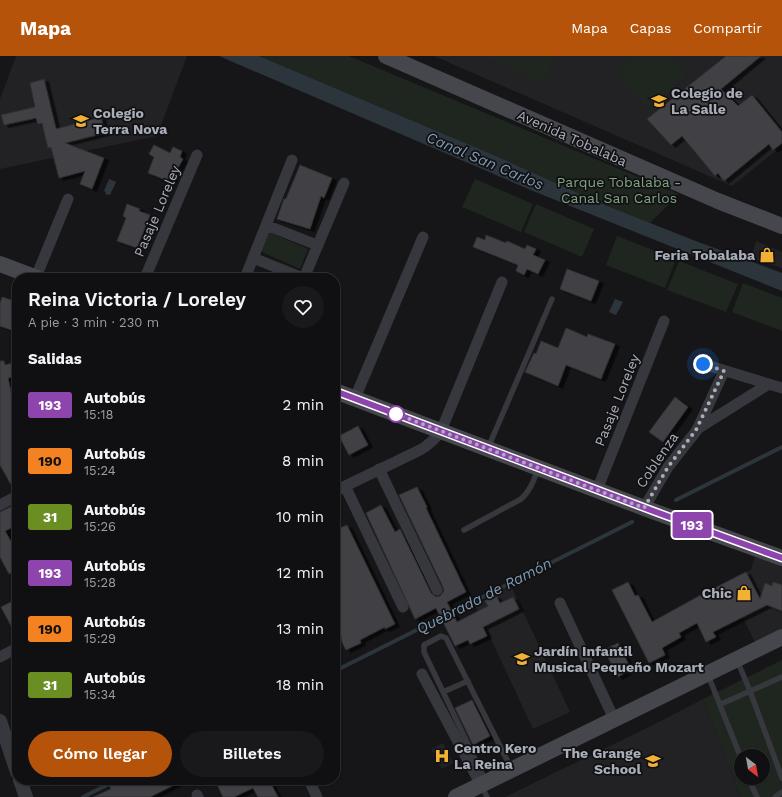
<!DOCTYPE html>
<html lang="es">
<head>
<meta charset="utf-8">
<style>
  :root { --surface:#101012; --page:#19191b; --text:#f1f3f6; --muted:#9c9d9f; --line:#303032; --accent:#b45309 }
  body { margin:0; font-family:"Work Sans",sans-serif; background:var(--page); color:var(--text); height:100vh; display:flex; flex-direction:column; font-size:15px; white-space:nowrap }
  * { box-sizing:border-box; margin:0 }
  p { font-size:13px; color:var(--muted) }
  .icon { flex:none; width:22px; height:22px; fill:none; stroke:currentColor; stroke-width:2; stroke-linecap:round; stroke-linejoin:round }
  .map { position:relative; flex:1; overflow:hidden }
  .panel { position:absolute; left:12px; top:217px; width:328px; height:512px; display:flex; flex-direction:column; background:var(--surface); border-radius:16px; box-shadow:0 1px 3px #0004,0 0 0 1px var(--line) }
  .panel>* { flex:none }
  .badge { padding:0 8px; border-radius:3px; font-size:14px; line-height:26px }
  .needle { width:26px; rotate:149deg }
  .fabs { position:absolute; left:734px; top:693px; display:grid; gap:8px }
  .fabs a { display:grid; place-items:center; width:36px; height:36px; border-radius:50%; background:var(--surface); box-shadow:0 1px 3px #0004,0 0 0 1px var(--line); font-size:20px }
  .you { position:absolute; width:20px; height:20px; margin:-10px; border:3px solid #fff; border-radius:50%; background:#1a73e8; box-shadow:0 0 0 6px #1a73e833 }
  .map>.badge { position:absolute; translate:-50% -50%; box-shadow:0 0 0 2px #fff }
  h2 { padding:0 16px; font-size:15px; line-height:36px }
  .round { display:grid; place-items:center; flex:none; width:42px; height:42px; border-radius:21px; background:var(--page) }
  .overview { display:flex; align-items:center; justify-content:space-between; height:68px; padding:0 16px }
  h1 { font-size:19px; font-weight:600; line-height:30px }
  .cta { display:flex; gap:8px; margin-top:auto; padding:8px 16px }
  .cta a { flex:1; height:46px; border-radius:24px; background:var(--accent); color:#fff; font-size:16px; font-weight:600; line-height:46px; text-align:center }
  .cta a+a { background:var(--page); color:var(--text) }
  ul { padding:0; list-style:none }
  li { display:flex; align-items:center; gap:12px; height:56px; padding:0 16px }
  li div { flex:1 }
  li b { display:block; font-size:15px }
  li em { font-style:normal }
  li .badge { min-width:44px; font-weight:700; text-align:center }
  header { display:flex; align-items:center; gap:24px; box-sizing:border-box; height:56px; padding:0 20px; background:var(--accent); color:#fff }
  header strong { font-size:19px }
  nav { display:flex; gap:22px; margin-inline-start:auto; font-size:14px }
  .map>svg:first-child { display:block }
</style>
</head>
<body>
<header>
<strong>Mapa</strong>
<nav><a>Mapa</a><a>Capas</a><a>Compartir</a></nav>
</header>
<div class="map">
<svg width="782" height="741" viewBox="0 0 782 741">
  <defs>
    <filter id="shadow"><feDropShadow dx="4.5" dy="2.5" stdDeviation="0" flood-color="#0009"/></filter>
  </defs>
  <rect width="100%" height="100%" fill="#161618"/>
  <path fill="#222225" d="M16 0H187L157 80 0 113V43Z
    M434 0H782V90L732 130Z
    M756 185 782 196V212L751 202Z
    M755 500 782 510V573L755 586 725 526 751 514Z
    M511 530 570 656 533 673 475 549Z
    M703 643 741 741H505L653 669Z
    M443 687 453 707 442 713 431 693Z"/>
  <path fill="#1e261f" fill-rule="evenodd" d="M259 0H349L679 138 650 167 600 147 496 100Z
    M484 0H555L542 27Z
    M633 0H673L688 18 647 53 615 15Z
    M475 123 533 148 521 176 462 151Z
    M536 148 594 173 582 201 524 176Z
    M269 176 308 193 300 213 260 195Z
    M617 180 676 203 665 232 606 209Z
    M679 205 738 228 726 256 667 234Z
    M743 227 782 242V275L732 256Z
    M782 604V741H741L703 643ZM741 700H763V722H741Z"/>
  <path fill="#2c353c" d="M219 0H259L496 100 600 147 693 184 782 217V235L533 135Z
    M109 123 116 126 110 139 105 138 106 136 104 135Z
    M615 243 623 246 616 259 609 256Z"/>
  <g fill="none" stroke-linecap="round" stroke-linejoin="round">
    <path stroke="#2c353c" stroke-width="4" d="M676 444 782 391
      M335 615 632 466
      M83 741 117 724"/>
  </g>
  <path fill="#404145" stroke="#303034" filter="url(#shadow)" d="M726 0H761L721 33 738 50 752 39 782 76V87L773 94 769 88 724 125 718 117 715 120 682 80 671 89 647 63Z
    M44 23 56 73 101 61 105 77 65 87 104 102 92 133 80 128 85 115 59 122 51 91 48 92 42 67 38 68 36 62 4 69 1 59 35 51 30 27Z
    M154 89 170 97 173 91 182 95 180 101 183 103 178 112H177L171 126 148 117 154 101 149 98Z
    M300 109 332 122 324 142 321 140 310 173 277 163 284 143H286Z
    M127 148 140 153 139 155 150 159 137 192 117 185 126 162 123 160Z
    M486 179 506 187 507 185 525 193 527 189 536 193 533 199 545 204 538 218 527 213 524 219 516 215 518 209 473 191 477 181 485 184Z
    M567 213 599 225 591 245 560 233Z
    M2 241 17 246V276L0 270V248Z
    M566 272 587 281 588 278 615 288 601 323 566 309 558 330 525 316 534 297 536 298 541 285 558 292Z
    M0 305H4L5 309 17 306V320L8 322 13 344 17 353V433L14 434 0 409Z
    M675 341 688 351 663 386 649 376Z
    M358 370 368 389 349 399 339 380Z
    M417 431 427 451 426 452 466 536 447 546 457 566 488 550 485 545 496 540 500 547 513 541 519 553 483 571 487 580 470 588 468 584 455 590 436 552 415 563 366 457 381 449 395 476 400 473 431 537 436 541 440 540 444 535 443 531 399 439Z
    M17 448V469L5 475 17 496V514L9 518 0 501V456Z
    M347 469 395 568 385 573V571L360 584 361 587 346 594 342 586 341 580 337 576 335 572V474Z
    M746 516 760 543 765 527 772 530 773 526 782 529V555L767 549 713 576 716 581 706 586 697 567 679 577 681 581 662 592 665 599 649 607 612 534 628 526 635 540 638 539 652 566 699 540Z
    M17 543V581L1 551Z
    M618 587 628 607 626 608 630 614 618 621 604 594Z
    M472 644 490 680 473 689 455 652Z
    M119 724H184L150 741H93L111 733 109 729Z
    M215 724H269L278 741H258L253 732 234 741H223Z"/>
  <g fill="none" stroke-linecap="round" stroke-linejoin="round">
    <path stroke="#37383d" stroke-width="5.5" d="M488 392 552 243
      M464 474 521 443C530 435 534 424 538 413
      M737 604 750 635 782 722
      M708 619 741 702
      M443 636 468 625
      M721 648 782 621
      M748 722 757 741
      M486 726 424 596V589L441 580 446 582 511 712
      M482 731 487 741
      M775 741 782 736"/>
    <path stroke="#37383d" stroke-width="11" d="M266 169 317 189
      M253 202 303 222
      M36 221 68 143
      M145 222 197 99
      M245 222 292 104
      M304 222 344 127
      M703 308 782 332
      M355 342 423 181
      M697 373 767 329
      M379 413 437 534
      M345 430 403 551
      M597 434 664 265
      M335 435 420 394C429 389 435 383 441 375L502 226
      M0 449 17 440
      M644 452 668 411 697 374 724 315
      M560 547 614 663
      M335 583V584
      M0 601 17 592
      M422 618 481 729
      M309 724 317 741
      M197 739 198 741"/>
    <path stroke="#37383d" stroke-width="14" d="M0 665 17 716
      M20 724 26 741"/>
    <path stroke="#45474d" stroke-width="16" d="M386 0 718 145 782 170
      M0 208 37 222
      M335 335 647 453 782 502
      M456 741 782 581"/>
  </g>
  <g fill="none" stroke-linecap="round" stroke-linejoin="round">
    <g stroke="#fff" stroke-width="9">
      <path id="line" d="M335 335 656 456 782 502"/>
    </g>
    <use href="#line" stroke="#8e44ad" stroke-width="6"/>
    <path stroke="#a8adb8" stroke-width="4" stroke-dasharray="0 7.2" d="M396 358 644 452 668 411 696 374 724 315 703 308"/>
  </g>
  <defs>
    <g id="school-bare" transform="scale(1.2)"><path d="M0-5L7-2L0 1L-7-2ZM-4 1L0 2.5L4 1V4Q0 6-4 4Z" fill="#f2b134" stroke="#111113" stroke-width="2.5" paint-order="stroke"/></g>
    <g id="shop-bare" transform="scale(1.2)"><path d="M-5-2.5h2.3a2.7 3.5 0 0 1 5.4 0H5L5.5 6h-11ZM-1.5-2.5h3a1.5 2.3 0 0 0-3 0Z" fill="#f2b134" stroke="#111113" stroke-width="2.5" paint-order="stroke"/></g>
    <g id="hospital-bare" transform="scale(1.2)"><path d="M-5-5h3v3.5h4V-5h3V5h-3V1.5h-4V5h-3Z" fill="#f2b134" stroke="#111113" stroke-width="2.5" paint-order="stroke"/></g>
  </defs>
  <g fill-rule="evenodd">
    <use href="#school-bare" x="659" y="45"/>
    <use href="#school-bare" x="81" y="65"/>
    <use href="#shop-bare" x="767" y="199"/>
    <use href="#shop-bare" x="744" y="537"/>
    <use href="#school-bare" x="522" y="603"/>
    <use href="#hospital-bare" x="442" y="700"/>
    <use href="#school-bare" x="653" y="705"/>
  </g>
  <circle fill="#fff" stroke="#8e44ad" stroke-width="2" cx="396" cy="358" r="8"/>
  <g text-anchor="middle" stroke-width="3.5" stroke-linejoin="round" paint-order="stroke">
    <g font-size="14" font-weight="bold" fill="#a8adb8" stroke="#111113" text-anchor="start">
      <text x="671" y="42">Colegio de<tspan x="671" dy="16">La Salle</tspan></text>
      <text x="93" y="62">Colegio<tspan x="93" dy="16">Terra Nova</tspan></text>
      <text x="755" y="204" text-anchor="end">Feria Tobalaba</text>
      <text x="732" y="542" text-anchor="end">Chic</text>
      <text x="534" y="600">Jardín Infantil<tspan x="534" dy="16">Musical Pequeño Mozart</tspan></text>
      <text x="454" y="697">Centro Kero<tspan x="454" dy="16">La Reina</tspan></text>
      <text x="641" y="702" text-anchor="end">The Grange<tspan x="641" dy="16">School</tspan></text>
    </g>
    <g font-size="14" fill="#a8adb8" stroke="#111113">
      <text transform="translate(572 82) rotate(24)" y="5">Avenida Tobalaba</text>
      <text transform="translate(157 155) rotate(-67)" y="5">Pasaje Loreley</text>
      <text transform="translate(617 344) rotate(-68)" y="5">Pasaje Loreley</text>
      <text transform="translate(657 404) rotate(-56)" y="5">Coblenza</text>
    </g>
    <g font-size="14" fill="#7fa381" stroke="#111113">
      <text x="619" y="131">Parque Tobalaba -<tspan x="619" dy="16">Canal San Carlos</tspan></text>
    </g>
    <g font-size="15" font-style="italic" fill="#7f9bb3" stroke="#111113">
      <text transform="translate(485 105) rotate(23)" y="5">Canal San Carlos</text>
      <text transform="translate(484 540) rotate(-27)" y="5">Quebrada de Ramón</text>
    </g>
  </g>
</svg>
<div class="fabs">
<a><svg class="needle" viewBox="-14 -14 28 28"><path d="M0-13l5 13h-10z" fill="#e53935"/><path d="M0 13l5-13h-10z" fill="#9c9d9f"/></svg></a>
</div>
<div class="you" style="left:703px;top:308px"></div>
<b class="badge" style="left:692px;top:469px;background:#8e44ad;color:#fff">193</b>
<section class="panel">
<div class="overview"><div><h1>Reina Victoria / Loreley</h1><p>A pie · 3 min · 230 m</p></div><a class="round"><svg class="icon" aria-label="heart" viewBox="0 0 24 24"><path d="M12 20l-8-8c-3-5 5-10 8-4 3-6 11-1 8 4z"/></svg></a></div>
<h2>Salidas</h2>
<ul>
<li><span class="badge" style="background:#8e44ad;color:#fff">193</span><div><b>Autobús</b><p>15:18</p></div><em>2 min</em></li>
<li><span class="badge" style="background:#f58220;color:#111">190</span><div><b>Autobús</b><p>15:24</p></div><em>8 min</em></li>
<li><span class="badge" style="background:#6b8e23;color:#fff">31</span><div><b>Autobús</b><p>15:26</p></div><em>10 min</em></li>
<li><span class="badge" style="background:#8e44ad;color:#fff">193</span><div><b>Autobús</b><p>15:28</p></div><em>12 min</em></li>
<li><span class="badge" style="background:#f58220;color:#111">190</span><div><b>Autobús</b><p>15:29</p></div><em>13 min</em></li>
<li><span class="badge" style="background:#6b8e23;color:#fff">31</span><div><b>Autobús</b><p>15:34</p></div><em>18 min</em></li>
</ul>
<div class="cta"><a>Cómo llegar</a><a>Billetes</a></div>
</section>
</div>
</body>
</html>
